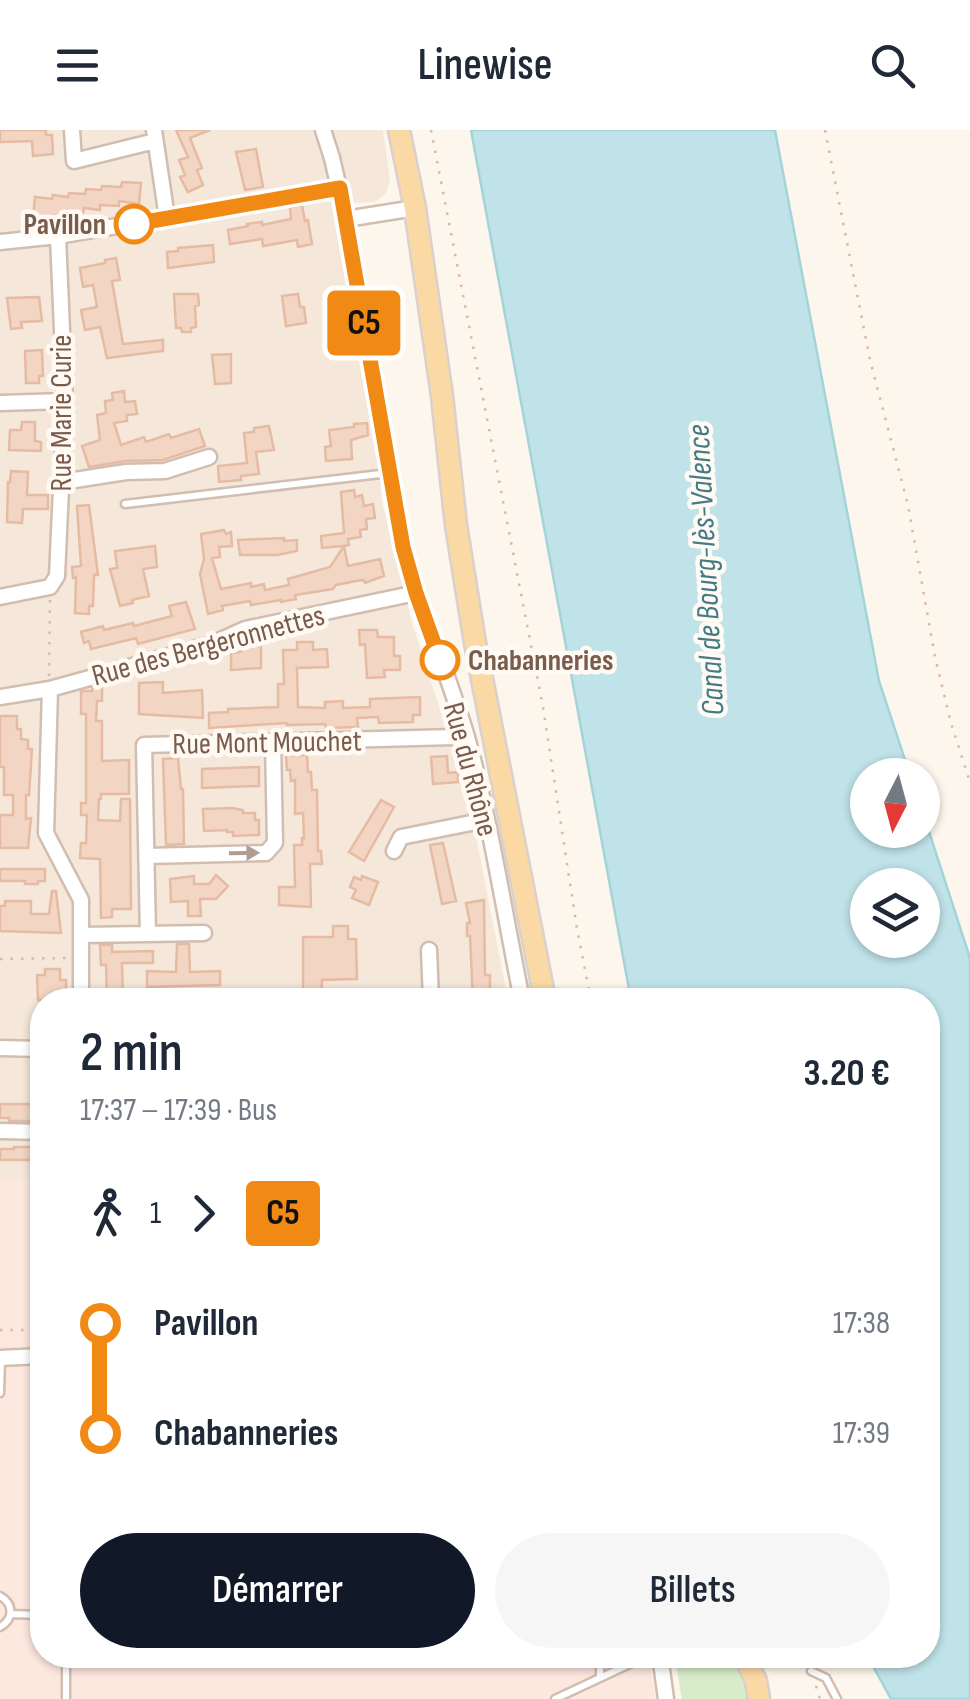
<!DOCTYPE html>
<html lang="fr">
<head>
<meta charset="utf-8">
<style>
  :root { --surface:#fff; --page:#f6f6f7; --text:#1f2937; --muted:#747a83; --accent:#111827 }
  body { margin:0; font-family:"Sofia Sans Condensed",sans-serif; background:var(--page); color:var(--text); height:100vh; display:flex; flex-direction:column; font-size:38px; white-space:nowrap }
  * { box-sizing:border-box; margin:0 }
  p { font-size:32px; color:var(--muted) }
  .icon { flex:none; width:55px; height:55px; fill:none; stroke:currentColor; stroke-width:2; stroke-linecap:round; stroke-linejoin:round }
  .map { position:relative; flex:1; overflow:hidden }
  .sheet { position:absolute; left:30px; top:858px; width:910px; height:680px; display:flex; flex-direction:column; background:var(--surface); border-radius:40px; box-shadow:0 2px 8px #0004 }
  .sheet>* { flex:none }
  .badge { padding:0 20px; border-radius:8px; font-size:35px; line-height:65px }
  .needle { width:65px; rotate:186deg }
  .tools { position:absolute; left:850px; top:628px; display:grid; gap:20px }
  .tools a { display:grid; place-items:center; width:90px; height:90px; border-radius:50%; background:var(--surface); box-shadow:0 2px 8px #0004; font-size:50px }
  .map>.badge { position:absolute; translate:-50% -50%; box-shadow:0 0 0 5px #fff }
  .legs { display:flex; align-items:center; gap:15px; height:110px; padding:0 50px; font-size:32px }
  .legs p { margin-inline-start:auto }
  .head { display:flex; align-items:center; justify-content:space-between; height:170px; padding:0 50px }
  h1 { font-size:55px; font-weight:600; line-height:75px }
  .action { display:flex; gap:20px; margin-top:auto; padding:20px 50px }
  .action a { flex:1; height:115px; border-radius:60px; background:var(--accent); color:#fff; font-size:40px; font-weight:600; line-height:115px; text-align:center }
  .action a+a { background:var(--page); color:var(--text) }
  ul { padding:0 50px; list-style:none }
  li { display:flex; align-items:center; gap:35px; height:110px; font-size:38px }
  li i { display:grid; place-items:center; width:15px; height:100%; margin:0 12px; background:currentColor }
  li i::after { content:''; width:25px; height:25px; margin:-12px; border:8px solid; border-radius:50%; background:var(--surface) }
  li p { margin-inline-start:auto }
  li:first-child i { background:linear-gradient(#0000 50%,currentColor 0) }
  li:last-child i { background:linear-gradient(currentColor 50%,#0000 0) }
  header { display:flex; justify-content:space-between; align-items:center; height:130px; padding:0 50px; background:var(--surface); font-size:45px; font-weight:600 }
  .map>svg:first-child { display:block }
</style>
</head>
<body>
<header><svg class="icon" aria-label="menu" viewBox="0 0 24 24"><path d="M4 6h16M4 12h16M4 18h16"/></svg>Linewise<svg class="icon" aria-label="search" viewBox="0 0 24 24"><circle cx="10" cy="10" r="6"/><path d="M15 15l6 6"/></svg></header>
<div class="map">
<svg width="970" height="1569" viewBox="0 0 970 1569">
  <rect width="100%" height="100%" fill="#fdf6ec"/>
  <path fill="#f5e8da" d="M0 0H383L390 50 386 63 375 72 334 74 378 323 382 372 412 493 468 665 508 870H42V1049H0Z"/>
  <path fill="#fde8e0" d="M0 1049H42V1525H648L656 1569H0Z"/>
  <path fill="#d8ecc9" d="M674 1525H736L750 1555 751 1569H682Z"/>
  <path fill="#bfe3e8" stroke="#a5d3da" stroke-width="2.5" fill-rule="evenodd" d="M471 0H775L879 551 910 645H868V700H922L923 683 970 828V1569H891L867 1525H928V870H631ZM868 755H922V810H868Z"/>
  <path fill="#f3d5c3" stroke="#e6bba3" stroke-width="2.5" d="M0 0H46V5H52L53 24 33 26 32 11 0 12Z
    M176 0H210L190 8 202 38 197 40 203 55 188 62 180 47 185 45 179 30 188 27Z
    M256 19 263 57 245 60 236 22Z
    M122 52 141 53 139 74 119 71V76L100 75V80L84 78 83 83 67 81 66 86 51 85 50 88 33 87 35 67 52 69 53 65 68 67 69 63 85 64 86 59 101 60 102 56 121 57Z
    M302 75 305 91 308 90 312 114 298 117 297 110 263 116 262 109 230 114 228 100 248 96 247 94 262 92V95L291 89 290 77Z
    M213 115 214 132 168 138 167 122 178 121V118Z
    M116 128 120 150 112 151 123 214 163 210V221L107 228 100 197 85 200 81 180 97 177 93 155 83 157 80 138 105 133V130Z
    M174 164H198L199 175 195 176 196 197 191 198V202H182L181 198H176Z
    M298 164 300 177H304L306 193 286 196 282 166Z
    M39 167 42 191 21 192 22 198 11 199 7 168Z
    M42 220 43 246H39V253H26L25 221Z
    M231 224V253L215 254 212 225Z
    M124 261 125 272 135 271 137 284 127 285V291L114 293 121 315 144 307 146 312 169 304 171 308 199 299 205 316 163 330 125 331 89 337 82 316 100 310 97 285 106 283 105 271 113 270 112 263Z
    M22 292H35V311L41 312V321L9 320 10 300H21Z
    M367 293 368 305 351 310 352 329 326 331 325 317 331 316 329 300 354 297V294Z
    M269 296 274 320 256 322 259 344 241 346V350L219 352 218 336 247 333 244 303 254 302V298Z
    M11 341 28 342 27 365H48V379H23L22 393 7 392 8 352H10Z
    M354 360 355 367 362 365 364 376 373 374 375 388 366 389 367 399 360 400 361 407 348 409 349 415 344 416 348 436 380 429 384 446 365 453 364 450 356 451 336 455 333 459 295 465 296 469 281 472V470L251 475 250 471 222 476 223 480 208 484 200 444 204 429 201 404 224 400 226 404 231 402 232 416 219 417 220 427 212 428 221 459 251 453V457L264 454 265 460 289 455 288 449 330 437 344 416 322 418 321 406 344 403 341 362Z
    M89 375 98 445H94L93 476H89V484L75 483 76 447 73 448 72 437 81 436 77 376Z
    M284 408V411L297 410V421L277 425H240L238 410Z
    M155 416 157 437 143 439 149 466 132 470 133 473 120 476 110 439 117 438 115 421Z
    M186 472 195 499 138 514 136 508 91 519 89 511 84 513 81 502 103 496 104 500 133 493 134 496 172 486 169 476Z
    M359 500H377L378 507H394V526H400V540H384L385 547 367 548 365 514 360 515Z
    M261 506V538L231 540V523L240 522 245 516H249V509Z
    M297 512H313V520L327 519 328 537 297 538 298 577 325 578V572L343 571V578L370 577V569L420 567V585H413V592L379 593 378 587 357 588 358 597 326 598 325 594 287 595V593L209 598V583L228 582V579L278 577V554H284L283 520H297Z
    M163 552V563L202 560 203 588 139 584V553Z
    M102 556V571H97L96 591H102V631L129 630V664H101V669H99L98 690 120 691 121 669H130L131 779H112V787L101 788 100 729 80 728 81 713H86L87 685H81V673H86V584H81V561H92V558Z
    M0 586H17V599H21V609L28 610V619H32L29 665H26V689L31 688 28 718H0V685H13V665H4V637H0Z
    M286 625H307L308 642H311L312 660H317L318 721H321L322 734H310L311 777 279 775V757H295L294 715H302V708H304L303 683 295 684V650L291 651 290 640H287Z
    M447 626 448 643 458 642V652L433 654 431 627Z
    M178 628 181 659H183L184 714 166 715 163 629Z
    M259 637V656L202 658V639Z
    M381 670 394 677 364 731 349 722Z
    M232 678 243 680V683H255V690H259V705L233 706V702H227V700L204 701 203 679Z
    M443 713 456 771 442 774 430 715Z
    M0 739H45V751H38V754H25V751H0Z
    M216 745 228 756 216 769H200L201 786H188V771L171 772 170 749 194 746V754H209Z
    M362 746 378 752 369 775 352 768 356 760 350 757 354 747 361 750Z
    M52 761H56L61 803 0 801V776H5V771H31V784H49Z
    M484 770 485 845H490V870H473L470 806H467V793H470L466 773Z
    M333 796H348V809H356L357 849 322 850 321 870H303V807H333Z
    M177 814H189L190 842 220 841V855L147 857V841L176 842Z
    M100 815H112V822L153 821V833H122L123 870H107L106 835H101Z
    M45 839H60V850H66V870H38L37 845H45Z
    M0 974H35L34 991H9V988H0Z
    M14 1017H40V1019H42V1030H0V1019H14Z"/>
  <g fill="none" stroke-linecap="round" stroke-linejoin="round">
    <g stroke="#d1beb0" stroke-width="11">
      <path id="lane" d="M125 374 389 343
        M0 1263 1 1229
        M0 1466C14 1474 14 1489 0 1497
        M11 1484 42 1485
        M811 1541 826 1548 837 1569
        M600 1548V1525
        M66 1569V1525
        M555 1569 649 1525"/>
    </g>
    <g stroke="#d1beb0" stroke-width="19">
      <path id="street" d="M72 0 74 31 155 11
        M154 0 167 88
        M323 0 332 28 346 89 403 417C421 482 448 543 467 607 491 693 504 782 522 870
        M346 89 415 78
        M0 112 58 106 340 58
        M0 273 65 271
        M62 352 126 342 165 341 209 327
        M0 467 50 457 57 446 65 271 58 106
        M50 559 46 703 81 770V870
        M0 567 50 559 212 514 245 499 416 463
        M394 721 401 707 486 690
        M147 726 266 723 275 713 273 611
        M148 804 204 803
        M81 805 148 804 144 615 454 607 465 602
        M429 820 431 870
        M0 918 42 919
        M0 1001 42 1002
        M0 1228 42 1226
        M660 1525 666 1569"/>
    </g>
    <g stroke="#dad1cd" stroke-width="25">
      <path id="primary" d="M399 0 415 78 442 266 456 395 475 513 545 870
        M744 1525 756 1551 759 1569"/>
    </g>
    <path stroke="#d9b8a5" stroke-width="2.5" stroke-dasharray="2.5 8" stroke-linecap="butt" d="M431 0 543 577 577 799 591 870
      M825 0 870 230 908 375 935 527 951 593 970 652
      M49 546 50 469
      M0 829 70 828
      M0 1200H42
      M816 1556 820 1569"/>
    <use href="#lane" stroke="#fff" stroke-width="6"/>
    <use href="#street" stroke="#fff" stroke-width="14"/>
    <use href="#primary" stroke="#fbd9a5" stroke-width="20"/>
  </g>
  <defs><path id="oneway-solid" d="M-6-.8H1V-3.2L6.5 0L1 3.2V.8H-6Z" transform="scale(2.5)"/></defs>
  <use fill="#af9d94" href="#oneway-solid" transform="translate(244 723) rotate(-1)"/>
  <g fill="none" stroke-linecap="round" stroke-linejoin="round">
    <g stroke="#fff" stroke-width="22">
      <path id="line-1" d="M134 94 340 58 403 417 416 463 440 530"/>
    </g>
    <use href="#line-1" stroke="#f18a14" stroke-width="15"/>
  </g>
  <g fill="#fff" stroke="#f18a14" stroke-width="5">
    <circle cx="134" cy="94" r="18"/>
    <circle cx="440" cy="530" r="18"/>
  </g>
  <g text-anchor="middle" stroke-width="9" stroke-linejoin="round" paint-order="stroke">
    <g font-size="30" font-weight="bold" fill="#7a5c4d" stroke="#fffaf3" text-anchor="end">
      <text x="106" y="104">Pavillon</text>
      <text x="468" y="540" text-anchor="start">Chabanneries</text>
    </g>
    <g font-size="30" fill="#7a5c4d" stroke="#fffaf3">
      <text transform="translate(61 283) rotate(-90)" y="10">Rue Marie Curie</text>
      <text transform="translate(208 515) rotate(-15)" y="10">Rue des Bergeronnettes</text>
      <text transform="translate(267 612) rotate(-1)" y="10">Rue Mont Mouchet</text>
      <text transform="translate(471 639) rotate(75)" y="10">Rue du Rhône</text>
    </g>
    <g font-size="32" font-style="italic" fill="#437c86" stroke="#fffaf3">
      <text transform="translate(705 440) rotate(-93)" y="11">Canal de Bourg-lès-Valence</text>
    </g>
  </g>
</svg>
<div class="tools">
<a><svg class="needle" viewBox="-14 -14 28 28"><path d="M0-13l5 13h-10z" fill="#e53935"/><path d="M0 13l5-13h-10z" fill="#747a83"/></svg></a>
<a><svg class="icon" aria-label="layers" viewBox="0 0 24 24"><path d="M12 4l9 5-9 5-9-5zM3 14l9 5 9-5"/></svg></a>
</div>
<b class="badge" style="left:364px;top:193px;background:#f18a14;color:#111">C5</b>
<section class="sheet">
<div class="head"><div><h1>2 min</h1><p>17:37 – 17:39 · Bus</p></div><b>3.20 €</b></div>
<div class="legs"><svg class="icon" aria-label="walk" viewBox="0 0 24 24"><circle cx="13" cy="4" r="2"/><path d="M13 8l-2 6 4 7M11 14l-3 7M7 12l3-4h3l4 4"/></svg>1<svg class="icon" aria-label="forward" viewBox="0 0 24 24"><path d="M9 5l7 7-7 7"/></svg><b class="badge" style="background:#f18a14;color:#111">C5</b></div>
<ul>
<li><i style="color:#f18a14"></i><b>Pavillon</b><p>17:38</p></li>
<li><i style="color:#f18a14"></i><b>Chabanneries</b><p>17:39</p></li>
</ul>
<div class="action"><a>Démarrer</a><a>Billets</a></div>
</section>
</div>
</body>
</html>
